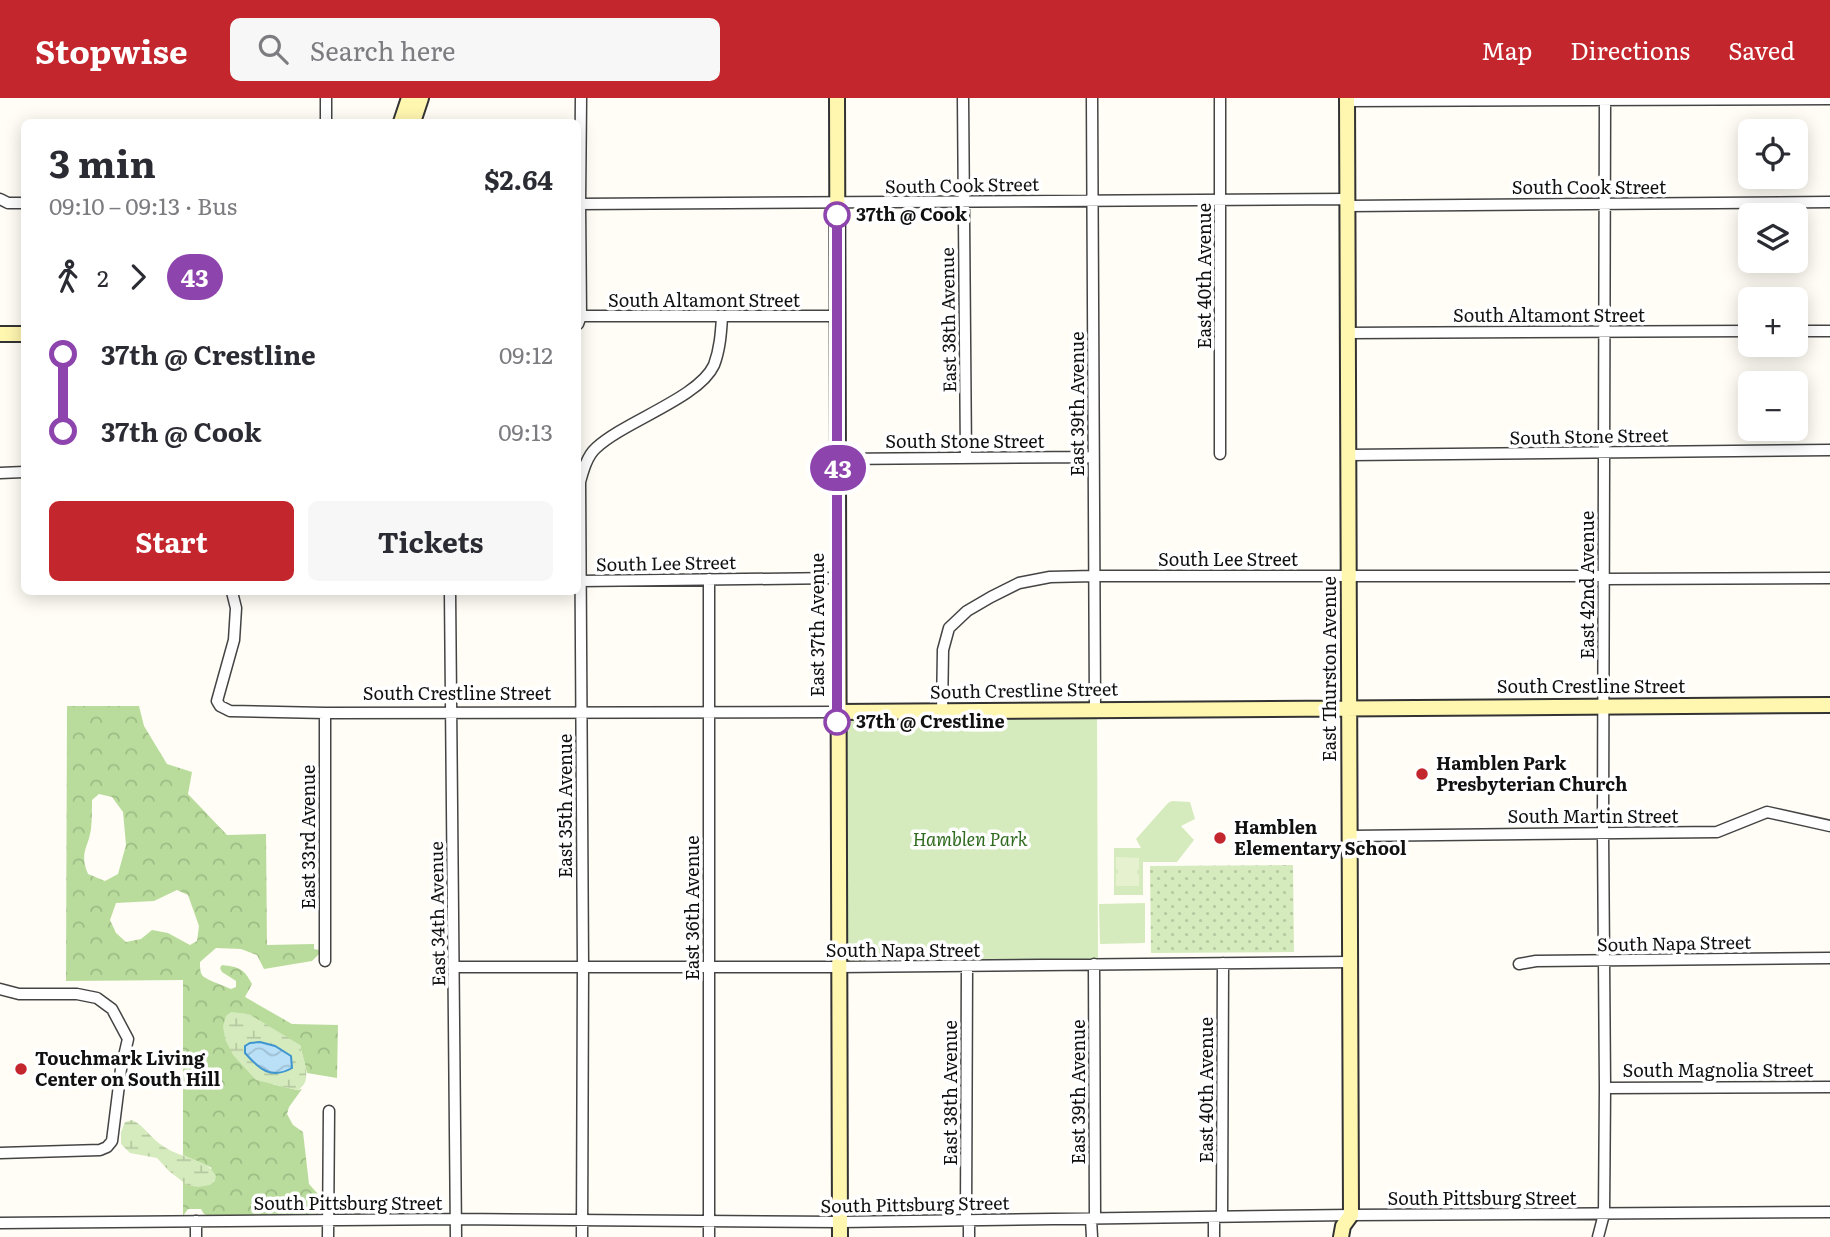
<!DOCTYPE html>
<html lang="en">
<head>
<meta charset="utf-8">
<style>
  :root { --surface:#fff; --page:#f7f7f7; --text:#2b2b33; --muted:#7c7c81; --accent:#c4262e }
  body { margin:0; font-family:Literata,serif; background:var(--page); color:var(--text); height:100vh; display:flex; flex-direction:column; font-size:26px; white-space:nowrap }
  * { box-sizing:border-box; margin:0 }
  p { font-size:23px; color:var(--muted) }
  .icon { flex:none; width:38px; height:38px; fill:none; stroke:currentColor; stroke-width:2; stroke-linecap:round; stroke-linejoin:round }
  .map { position:relative; flex:1; overflow:hidden }
  .details { position:absolute; left:21px; top:21px; width:560px; height:476px; display:flex; flex-direction:column; background:var(--surface); border-radius:10px; box-shadow:0 4px 18px #0003 }
  .details>* { flex:none }
  .badge { padding:0 14px; border-radius:23px; font-size:24px; line-height:46px }
  .tools { position:absolute; left:1738px; top:21px; display:grid; gap:14px }
  .tools a { display:grid; place-items:center; width:70px; height:70px; border-radius:10px; background:var(--surface); box-shadow:0 4px 18px #0003; font-size:35px }
  .map>.badge { position:absolute; translate:-50% -50%; box-shadow:0 0 0 4px #fff }
  .legs { display:flex; align-items:center; gap:10px; height:77px; padding:0 28px; font-size:23px }
  .legs p { margin-inline-start:auto }
  .headline { display:flex; align-items:center; justify-content:space-between; height:119px; padding:0 28px }
  h1 { font-size:38px; font-weight:700; line-height:52px }
  .primary-button { display:flex; gap:14px; margin-top:auto; padding:14px 28px }
  .primary-button a { flex:1; height:80px; border-radius:10px; background:var(--accent); color:#fff; font-size:28px; font-weight:700; line-height:80px; text-align:center }
  .primary-button a+a { background:var(--page); color:var(--text) }
  ul { padding:0 28px; list-style:none }
  li { display:flex; align-items:center; gap:24px; height:77px; font-size:26px }
  li i { display:grid; place-items:center; width:10px; height:100%; margin:0 9px; background:currentColor }
  li i::after { content:''; width:18px; height:18px; margin:-9px; border:5px solid; border-radius:50%; background:var(--surface) }
  li p { margin-inline-start:auto }
  li:first-child i { background:linear-gradient(#0000 50%,currentColor 0) }
  li:last-child i { background:linear-gradient(currentColor 50%,#0000 0) }
  header { display:flex; align-items:center; gap:42px; box-sizing:border-box; height:98px; padding:0 35px; background:var(--accent); color:#fff }
  header strong { font-size:33px }
  nav { display:flex; gap:38px; margin-inline-start:auto; font-size:24px }
  .search { width:490px; height:63px; background:var(--page); display:flex; align-items:center; gap:18px; box-sizing:border-box; padding:0 24px; border-radius:10px; color:var(--muted); font-size:26px }
  .map>svg:first-child { display:block }
</style>
</head>
<body>
<header>
<strong>Stopwise</strong>
<div class="search"><svg class="icon" aria-label="search" viewBox="0 0 24 24"><circle cx="10" cy="10" r="6"/><path d="M15 15l6 6"/></svg>Search here</div>
<nav><a>Map</a><a>Directions</a><a>Saved</a></nav>
</header>
<div class="map">
<svg width="1830" height="1139" viewBox="0 0 1830 1139">
  <defs>
    <pattern id="grass-dots" width="8" height="8" patternUnits="userSpaceOnUse" patternTransform="scale(1.75)"><rect width="8" height="8" fill="#d5ebbd"/><path d="M2 2h.1M6 6h.1" fill="none" stroke="#b6c8a1" stroke-width="1.8" stroke-linecap="round"/></pattern>
    <pattern id="forest-crowns" width="20" height="18" patternUnits="userSpaceOnUse" patternTransform="scale(1.75)"><rect width="20" height="18" fill="#b9dc9c"/><path d="M2 6a3 3 0 1 1 6 0M12 15a3 3 0 1 1 6 0" fill="none" stroke="#9ebc85"/></pattern>
    <pattern id="wetland-marsh" width="20" height="14" patternUnits="userSpaceOnUse" patternTransform="scale(1.75)"><rect width="20" height="14" fill="#d5ebbd"/><path d="M1 5h8M5 5V1M11 12h8M15 12V8" fill="none" stroke="#b6c8a1"/></pattern>
    <pattern id="water-waves" width="16" height="10" patternUnits="userSpaceOnUse" patternTransform="scale(1.75)"><rect width="16" height="10" fill="#b9e0f7"/><path d="M0 5q4-4 8 0t8 0" fill="none" stroke="#9ebfd3"/></pattern>
  </defs>
  <rect width="100%" height="100%" fill="#fffdf5"/>
  <path fill="url(#grass-dots)" d="M1293 767 1294 854 1151 855 1150 768Z"/>
  <path fill="url(#forest-crowns)" fill-rule="evenodd" d="M67 608H139L144 628 167 666 192 674 188 696 227 737 266 736 267 847 314 846V851L319 852V856L312 863 264 871 257 857 241 851 216 850 200 864C200 868 200 874 202 877 204 881 225 888 231 891L236 889V883L222 874 220 870 222 867C240 869 244 871 252 886L245 899 292 926 338 927 337 980 307 975 300 947 272 986 297 992 302 991 289 1009 287 1016 293 1027 303 1034 309 1086 317 1095 319 1104V1112L316 1116 208 1118 204 1116 201 1111H188L183 1118V1083L187 1087 212 1070 183 1057V882L66 883ZM99 696 112 699 123 714 126 747 118 776 105 783 88 776C79 754 88 751 91 731 92 722 92 711 92 702ZM177 792 188 797 199 828 197 843 190 847 168 835 152 832 141 841 126 844 116 835 110 822 116 805 154 803Z"/>
  <path fill="url(#wetland-marsh)" d="M231 914 249 916 300 947C303 961 314 985 297 992L256 982 233 957 225 941 223 928 226 918Z
    M132 1022C145 1028 151 1041 163 1048 179 1060 207 1060 216 1078L215 1083 210 1087 198 1089 187 1087 169 1073 157 1060 130 1055 121 1046V1034L125 1024Z"/>
  <path fill="#d5ebbd" d="M1097 621 1098 861 849 864 844 863V625L848 622Z
    M1172 703 1190 704 1195 721 1181 728 1194 742 1177 764H1143V797H1114V750H1141L1136 741 1168 705Z
    M1145 805V845L1100 846 1099 806Z"/>
  <path fill="#e6f2cf" d="M1116 759 1139 760V772H1137V776H1139V788H1116V776L1118 775V772L1116 771Z"/>
  <path fill="url(#water-waves)" stroke="#3f96cf" stroke-width="2" d="M260 944 275 948 291 958 292 970C271 982 259 971 245 955V948L250 945Z"/>
  <g fill="none" stroke-linecap="round" stroke-linejoin="round">
    <g stroke="#444" stroke-width="13">
      <path id="street" d="M326 0V24
        M581 0 580 106 581 218
        M963 0 966 360
        M1092 0 1095 611
        M1220 0V356
        M1347 3 1830 1
        M0 101 8 105H24
        M578 106 1348 101
        M1348 108 1830 104
        M578 226 581 218H837
        M1796 233H1830
        M1348 235 1750 233
        M1349 357 1830 352
        M837 361 1093 359
        M0 375 24 374
        M709 481V1139
        M1604 481 1830 480
        M580 483 837 480
        M232 494 236 510 234 542 217 603 220 608 230 613 325 615 837 614
        M450 494 456 1139
        M942 613 943 552 949 530 967 513 991 499 1019 485 1050 479 1094 478H1604
        M325 615V863
        M1351 738 1717 734 1767 714 1830 728
        M1094 866 1095 1121
        M1519 866 1536 863 1830 860
        M454 869H838L1351 864
        M0 891 19 896H77L97 900 112 911 128 941 121 971 112 1043 107 1049 100 1052 0 1055
        M1605 990 1830 989
        M1214 1119V1139
        M1222 1119 1223 865
        M1091 1121 1092 1139
        M196 1123V1139
        M966 1123 967 868
        M969 1123V1139
        M0 1125 456 1121 840 1124 1351 1117 1830 1114
        M328 1139 329 1013
        M582 1139 583 868 580 384C583 373 587 358 596 350 625 323 699 300 714 267 720 251 721 235 722 219
        M1598 1139 1604 1116 1605 990 1603 734 1605 2"/>
    </g>
    <g stroke="#333" stroke-width="18">
      <path id="secondary" d="M837 0 840 1139
        M401 24 409 0
        M413 24 421 0
        M0 236H24
        M837 614 1830 607
        M1341 1139 1343 1128 1351 1117 1347 0"/>
    </g>
    <use href="#street" stroke="#fff" stroke-width="10"/>
    <use href="#secondary" stroke="#fff6b0" stroke-width="14"/>
  </g>
  <g fill="none" stroke-linecap="round" stroke-linejoin="round">
    <g stroke="#fff" stroke-width="16">
      <path id="line-1" d="M837 117V624"/>
    </g>
    <use href="#line-1" stroke="#8e44ad" stroke-width="10"/>
  </g>
  <g fill="#fff" stroke="#8e44ad" stroke-width="3.5">
    <circle cx="837" cy="117" r="12"/>
    <circle cx="837" cy="624" r="12"/>
  </g>
  <g fill="#c4262e" stroke="#fff" stroke-width="2.5">
    <circle cx="1422" cy="676" r="7"/>
    <circle cx="1220" cy="740" r="7"/>
    <circle cx="21" cy="971" r="7"/>
  </g>
  <g text-anchor="middle" stroke-width="7" stroke-linejoin="round" paint-order="stroke">
    <g font-size="18" fill="#111" stroke="#fff">
      <text transform="translate(962 88) rotate(-1)" y="6">South Cook Street</text>
      <text x="1589" y="96">South Cook Street</text>
      <text transform="translate(1205 178) rotate(-90)" y="6">East 40th Avenue</text>
      <text x="704" y="209">South Altamont Street</text>
      <text x="1549" y="224">South Altamont Street</text>
      <text transform="translate(949 222) rotate(-91)" y="6">East 38th Avenue</text>
      <text transform="translate(1078 306) rotate(-90)" y="6">East 39th Avenue</text>
      <text transform="translate(1589 339) rotate(-1)" y="6">South Stone Street</text>
      <text x="965" y="350">South Stone Street</text>
      <text x="1228" y="468">South Lee Street</text>
      <text transform="translate(666 466) rotate(-1)" y="6">South Lee Street</text>
      <text transform="translate(1588 487) rotate(-90)" y="6">East 42nd Avenue</text>
      <text transform="translate(818 527) rotate(-90)" y="6">East 37th Avenue</text>
      <text transform="translate(1330 571) rotate(-90)" y="6">East Thurston Avenue</text>
      <text x="1591" y="595">South Crestline Street</text>
      <text transform="translate(1024 593) rotate(-1)" y="6">South Crestline Street</text>
      <text x="457" y="602">South Crestline Street</text>
      <text transform="translate(566 708) rotate(-90)" y="6">East 35th Avenue</text>
      <text x="1593" y="725">South Martin Street</text>
      <text transform="translate(309 739) rotate(-90)" y="6">East 33rd Avenue</text>
      <text transform="translate(693 810) rotate(-90)" y="6">East 36th Avenue</text>
      <text transform="translate(438 816) rotate(-91)" y="6">East 34th Avenue</text>
      <text transform="translate(1674 846) rotate(-1)" y="6">South Napa Street</text>
      <text x="903" y="859">South Napa Street</text>
      <text x="1718" y="979">South Magnolia Street</text>
      <text transform="translate(1207 992) rotate(-90)" y="6">East 40th Avenue</text>
      <text transform="translate(1079 994) rotate(-90)" y="6">East 39th Avenue</text>
      <text transform="translate(951 995) rotate(-90)" y="6">East 38th Avenue</text>
      <text x="1482" y="1107">South Pittsburg Street</text>
      <text x="348" y="1112">South Pittsburg Street</text>
      <text transform="translate(915 1107) rotate(-1)" y="6">South Pittsburg Street</text>
    </g>
    <g font-size="18" font-weight="bold" fill="#111" stroke="#fff" text-anchor="start">
      <text x="856" y="123">37th @ Cook</text>
      <text x="856" y="630">37th @ Crestline</text>
    </g>
    <g font-size="18" font-weight="bold" fill="#111" stroke="#fff" text-anchor="start">
      <text x="1436" y="672">Hamblen Park<tspan x="1436" dy="21">Presbyterian Church</tspan></text>
      <text x="1234" y="736">Hamblen<tspan x="1234" dy="21">Elementary School</tspan></text>
      <text x="35" y="967">Touchmark Living<tspan x="35" dy="21">Center on South Hill</tspan></text>
    </g>
    <g font-size="18" font-style="italic" fill="#2f6b1f" stroke="#fff">
      <text x="970" y="748">Hamblen Park</text>
    </g>
  </g>
</svg>
<div class="tools">
<a><svg class="icon" aria-label="locate" viewBox="0 0 24 24"><circle cx="12" cy="12" r="6"/><path d="M12 2v4M12 18v4M2 12h4M18 12h4"/></svg></a>
<a><svg class="icon" aria-label="layers" viewBox="0 0 24 24"><path d="M12 4l9 5-9 5-9-5zM3 14l9 5 9-5"/></svg></a>
<a>+</a>
<a>−</a>
</div>
<b class="badge" style="left:838px;top:370px;background:#8e44ad;color:#fff">43</b>
<section class="details">
<div class="headline"><div><h1>3 min</h1><p>09:10 – 09:13 · Bus</p></div><b>$2.64</b></div>
<div class="legs"><svg class="icon" aria-label="walk" viewBox="0 0 24 24"><circle cx="13" cy="4" r="2"/><path d="M13 8l-2 6 4 7M11 14l-3 7M7 12l3-4h3l4 4"/></svg>2<svg class="icon" aria-label="forward" viewBox="0 0 24 24"><path d="M9 5l7 7-7 7"/></svg><b class="badge" style="background:#8e44ad;color:#fff">43</b></div>
<ul>
<li><i style="color:#8e44ad"></i><b>37th @ Crestline</b><p>09:12</p></li>
<li><i style="color:#8e44ad"></i><b>37th @ Cook</b><p>09:13</p></li>
</ul>
<div class="primary-button"><a>Start</a><a>Tickets</a></div>
</section>
</div>
</body>
</html>
